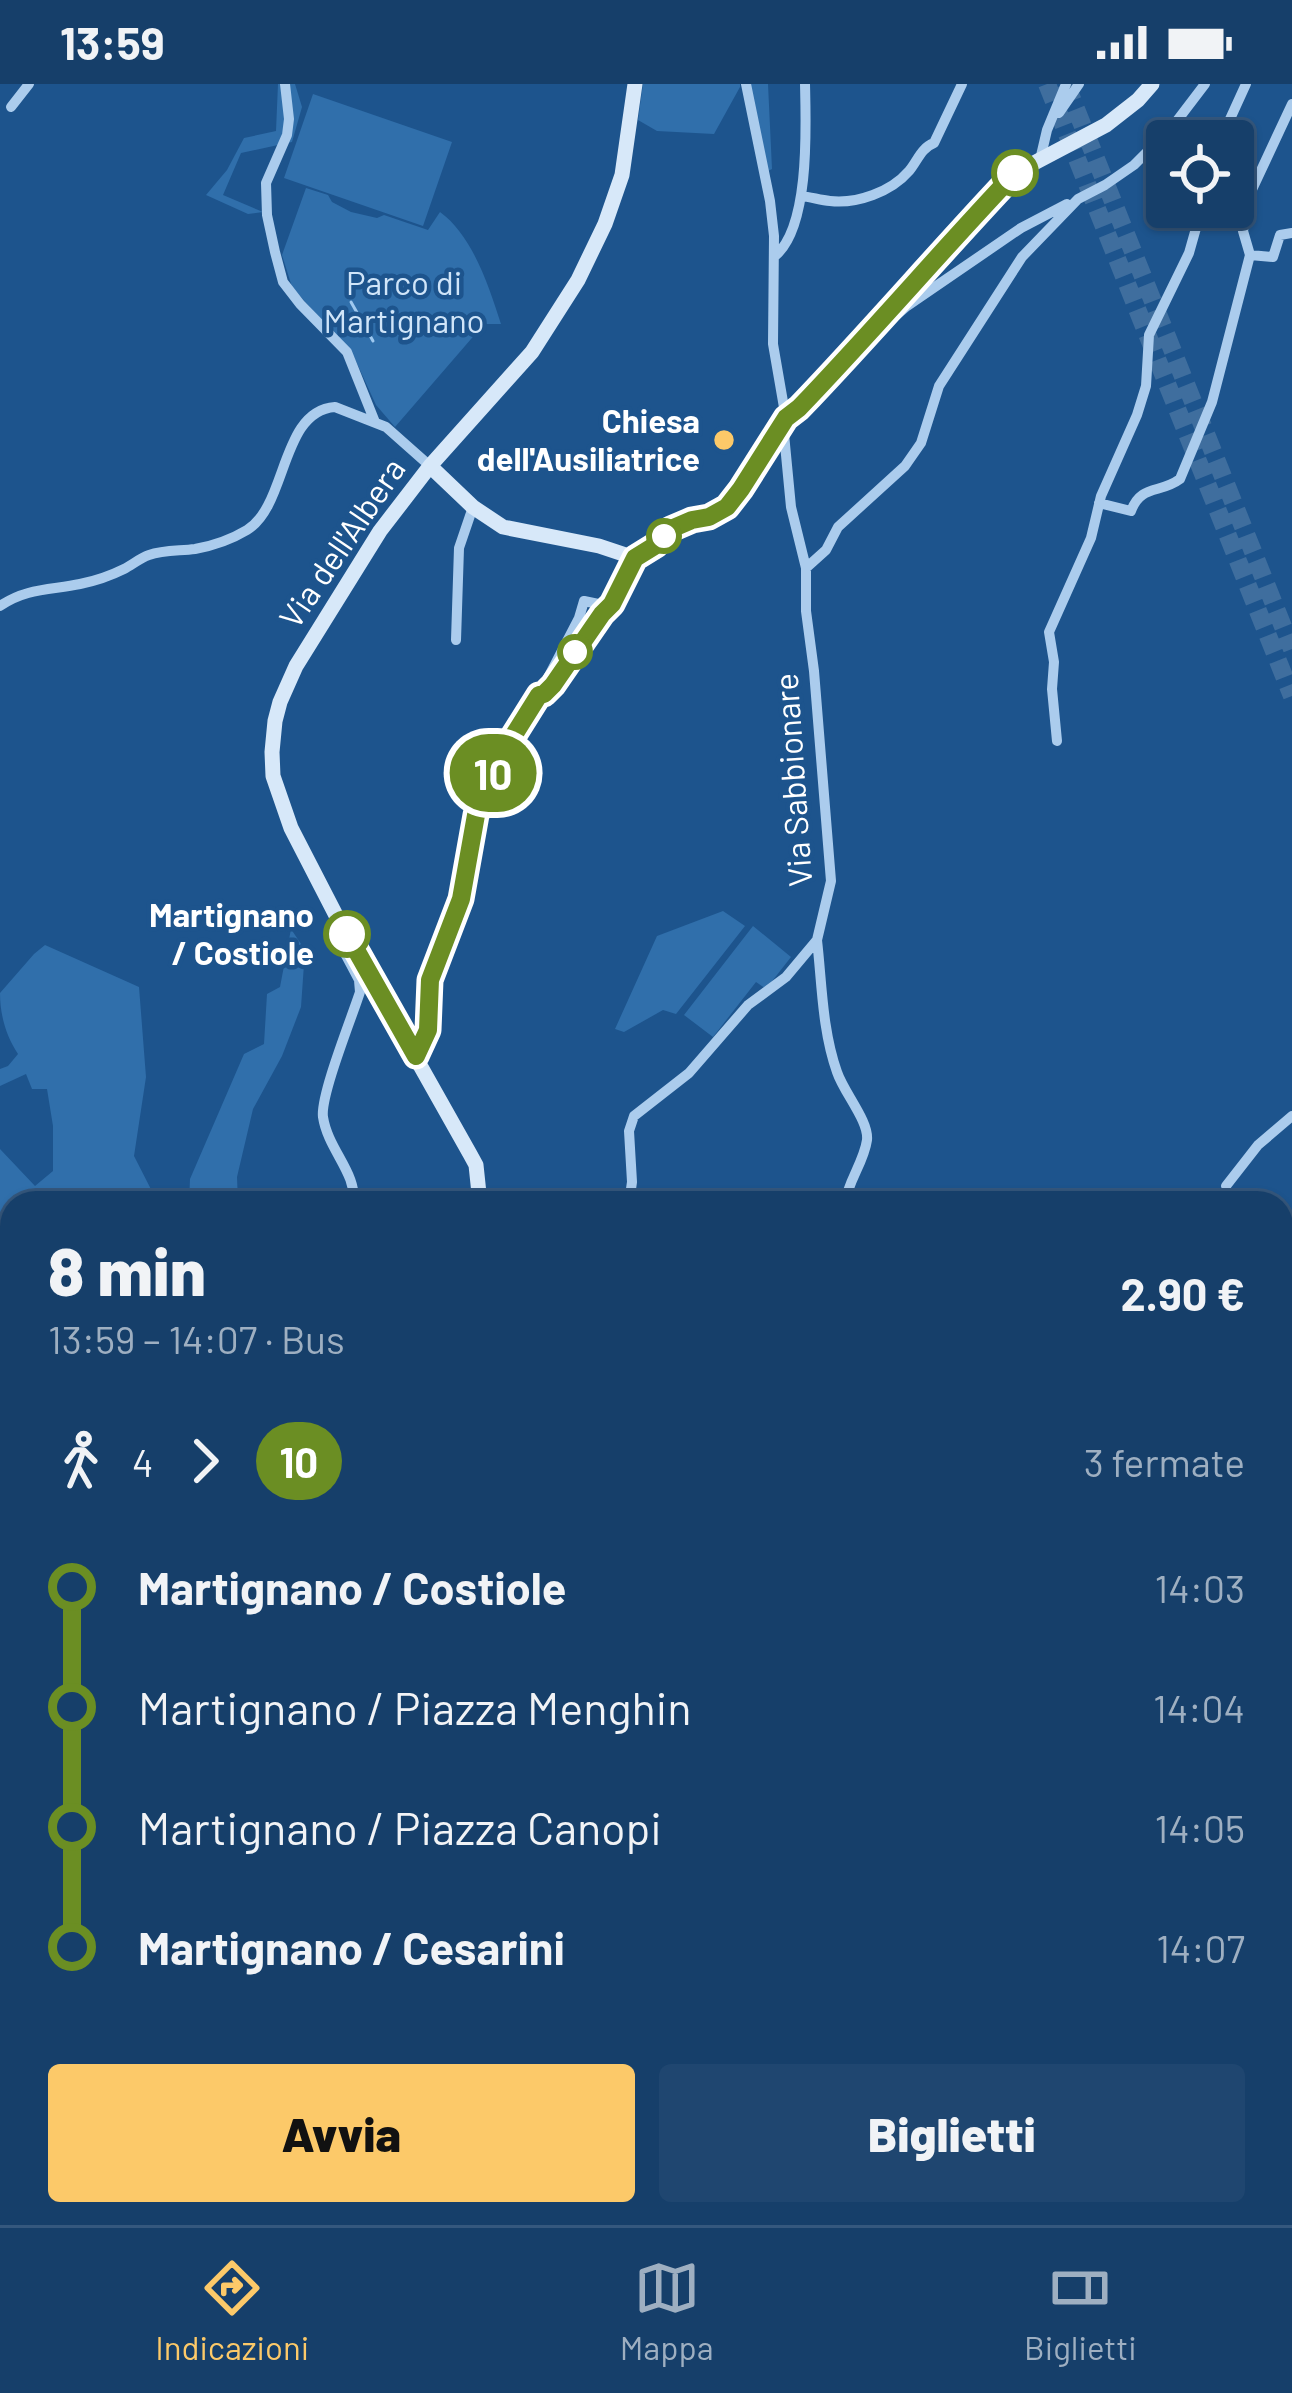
<!DOCTYPE html>
<html lang="it">
<head>
<meta charset="utf-8">
<style>
  :root { --surface:#163f6a; --page:#1f4670; --text:#f1f3f6; --muted:#9eafc1; --line:#35587e; --accent:#fcc969 }
  body { margin:0; font-family:Barlow,sans-serif; background:var(--page); color:var(--text); height:100vh; display:flex; flex-direction:column; font-size:45px; white-space:nowrap }
  * { box-sizing:border-box; margin:0 }
  p { font-size:39px; color:var(--muted) }
  .icon { flex:none; width:66px; height:66px; fill:none; stroke:currentColor; stroke-width:2; stroke-linecap:round; stroke-linejoin:round }
  .map { position:relative; flex:1; overflow:hidden }
  .details { position:absolute; left:0px; top:1107px; width:1293px; height:1035px; display:flex; flex-direction:column; background:var(--surface); border-radius:36px 36px 0 0; box-shadow:0 3px 9px #0004,0 0 0 3px var(--line) }
  .details>* { flex:none }
  .badge { padding:0 24px; border-radius:39px; font-size:42px; line-height:78px }
  .controls { position:absolute; left:1146px; top:36px; display:grid; gap:24px }
  .controls a { display:grid; place-items:center; width:108px; height:108px; border-radius:12px; background:var(--surface); box-shadow:0 3px 9px #0004,0 0 0 3px var(--line); font-size:60px }
  .map>.badge { position:absolute; translate:-50% -50%; box-shadow:0 0 0 6px #fff }
  .legs { display:flex; align-items:center; gap:18px; height:132px; padding:0 48px; font-size:39px }
  .legs p { margin-inline-start:auto }
  .overview { display:flex; align-items:center; justify-content:space-between; height:204px; padding:0 48px }
  h1 { font-size:66px; font-weight:800; line-height:90px }
  .cta { display:flex; gap:24px; margin-top:auto; padding:24px 48px }
  .cta a { flex:1; height:138px; border-radius:12px; background:var(--accent); color:#111; font-size:48px; font-weight:800; line-height:138px; text-align:center }
  .cta a+a { background:var(--page); color:var(--text) }
  ul { padding:0 48px; list-style:none }
  li { display:flex; align-items:center; gap:42px; height:120px; font-size:45px }
  li i { display:grid; place-items:center; width:18px; height:100%; margin:0 15px; background:currentColor }
  li i::after { content:''; width:30px; height:30px; margin:-15px; border:9px solid; border-radius:50%; background:var(--surface) }
  li p { margin-inline-start:auto }
  li:first-child i { background:linear-gradient(#0000 50%,currentColor 0) }
  li:last-child i { background:linear-gradient(currentColor 50%,#0000 0) }
  .status { display:flex; justify-content:space-between; align-items:center; height:84px; padding:0 60px; background:var(--surface); direction:ltr }
  .status svg { height:33px; fill:currentColor }
  .tab-bar { display:flex; justify-content:space-around; align-items:center; height:168px; border-top:3px solid var(--line); background:var(--surface); font-size:33px; color:var(--muted) }
  .tab-bar a { display:grid; justify-items:center; gap:6px }
  .tab-bar .current { color:var(--accent) }
  .map>svg:first-child { display:block }
</style>
</head>
<body>
<div class="status"><b>13:59</b><svg viewBox="0 0 49 12"><path d="M0 12V9h3v3zM5 12V6h3v6zM10 12V3h3v9zM15 12V0h3v12zM26 1h20v11H26zM47 4h2v5h-2z"/></svg></div>
<div class="map">
<svg width="1292" height="2141" viewBox="0 0 1292 2141">
  <rect width="100%" height="100%" fill="#1d548d"/>
  <path fill="#306fab" d="M278 0H295L302 23 292 58 241 69 223 111 263 128 248 130 206 111 227 86 244 54 276 47Z
    M643 0H740V3L714 50 657 47 638 36Z
    M750 0H768L772 85 768 87Z
    M313 10 452 58 423 142 284 94Z
    M306 104 328 111 332 118 351 128 377 134 384 131 428 146 440 128C473 152 489 203 501 240H484L395 343 376 321 354 273 292 203 282 171Z
    M723 827 745 842 676 930 663 926 624 948 615 945 657 852Z
    M753 842 791 873 766 905 756 898 713 953 684 931Z
    M291 845 305 866 301 923 282 972 253 1025 237 1093 238 1119H189L190 1095 244 970 264 960 267 910 280 903Z
    M45 861 139 903 146 993 134 1072 158 1119H12V2130H567L569 2141H0V1065L35 1102 53 1087V1042L47 1005H32L26 990 0 1002V985L8 982 18 970C6 952 0 931 0 909L34 870Z
    M1292 1140V1187L1281 1216V1155L1288 1150Z
    M1281 1445 1292 1455V1727L1284 1742 1281 1739V1561L1284 1547 1281 1531Z
    M665 2130H888L836 2136 835 2141H664Z
    M1094 2130V2141H885L889 2130Z"/>
  <g fill="none" stroke-linecap="round" stroke-linejoin="round">
    <path stroke="#9ec8ef" stroke-width="3" d="M351 218 373 257"/>
    <path stroke="#3f6e9e" stroke-width="18" stroke-dasharray="18 9" stroke-linecap="butt" d="M1047 0 1292 612
      M1066 0 1292 565"/>
    <path stroke="#abcced" stroke-width="10" d="M285 0 289 35 287 51 266 99 267 131 275 168 283 198 300 220 347 268 375 338
      M11 23 29 0
      M1059 29 1079 0
      M1220 57 1246 0
      M1040 76 1047 46 1066 0
      M801 112C811 113 820 116 830 117 857 120 891 108 909 87 918 76 921 64 934 59L962 0
      M1250 171 1273 173 1280 151 1292 149
      M775 172C810 143 806 43 805 0
      M882 239 892 235 907 222 1021 144 1067 120
      M1099 419 1131 427C1141 400 1160 410 1180 395L1212 318 1250 171 1243 147 1250 110 1292 20
      M806 484 826 466 838 443 905 382 921 359 939 302 1022 173 1078 115 1105 101 1134 81 1173 42 1205 0
      M0 522C26 504 51 506 80 500 95 497 110 492 124 485 132 481 140 474 149 471 163 466 180 467 195 465 212 462 232 455 247 446 288 421 280 327 335 323L386 343 430 382
      M456 556 459 464 473 423
      M542 610 553 601 602 529 612 520 635 474
      M1057 657 1052 605 1054 578 1049 548 1091 454 1101 412 1137 331 1146 302 1149 251 1189 169 1202 123
      M341 841 332 845 359 896 360 908C352 933 320 1012 323 1033 328 1066 358 1090 353 1119
      M817 856C822 899 822 946 837 988 844 1009 869 1037 867 1056 864 1078 848 1097 845 1119
      M416 972 428 947 430 896 461 815 475 731 507 661 538 613 579 534 584 517 608 522
      M1226 1102 1258 1061 1292 1032
      M629 1119 632 1098 629 1047 634 1032 689 989 748 921 786 893 817 856 831 797 814 587 806 527V484L791 423 784 350 786 335 773 260 774 152 770 117 746 0
      M1281 1228 1292 1208
      M1281 1251 1292 1275
      M1281 1323 1285 1318 1292 1290
      M1281 2050 1292 2052"/>
    <path stroke="#d7e8f9" stroke-width="15" d="M430 382 473 423 503 443 599 462 635 474 656 461 671 445 709 433 727 423 741 405 786 335 799 324 879 240 933 175 1015 89 1106 41 1138 16 1152 0
      M480 1119 476 1081 470 1070 341 841 291 744 273 692 272 668 275 637 280 618 296 582 380 447 430 382 532 268 578 196 605 140 622 91 635 0
      M618 2141V2130"/>
  </g>
  <g fill="none" stroke-linecap="round" stroke-linejoin="round">
    <g stroke="#fff" stroke-width="27">
      <path id="line-1" d="M347 850 416 972 428 946 430 896 461 815 476 731 507 662 539 611 544 610 553 601 602 530 612 520 635 474 656 461 671 445 692 436 709 433 727 423 741 405 786 334 799 324C873 247 942 166 1015 89"/>
    </g>
    <use href="#line-1" stroke="#6b8e23" stroke-width="18"/>
  </g>
  <g fill="#fff" stroke="#6b8e23" stroke-width="6">
    <circle cx="1015" cy="89" r="21"/>
    <circle cx="664" cy="452" r="15"/>
    <circle cx="575" cy="568" r="15"/>
    <circle cx="347" cy="850" r="21"/>
  </g>
  <circle fill="#fcc969" stroke="#1d548d" stroke-width="4.5" cx="724" cy="356" r="12"/>
  <g text-anchor="middle" stroke-width="9" stroke-linejoin="round" paint-order="stroke">
    <g font-size="33" fill="#d0e5f9" stroke="#1d548d">
      <text x="404" y="211">Parco di<tspan x="404" dy="38">Martignano</tspan></text>
    </g>
    <g font-size="33" font-weight="bold" fill="#fff" stroke="#1d548d" text-anchor="end">
      <text x="700" y="349">Chiesa<tspan x="700" dy="38">dell'Ausiliatrice</tspan></text>
    </g>
    <g font-size="33" fill="#fff" stroke="#1d548d">
      <text transform="translate(342 459) rotate(-56)" y="12">Via dell'Albera</text>
      <text transform="translate(793 696) rotate(-94)" y="12">Via Sabbionare</text>
    </g>
    <g font-size="33" font-weight="bold" fill="#fff" stroke="#1d548d" text-anchor="end">
      <text x="314" y="843">Martignano<tspan x="314" dy="38">/ Costiole</tspan></text>
    </g>
  </g>
</svg>
<div class="controls">
<a><svg class="icon" aria-label="locate" viewBox="0 0 24 24"><circle cx="12" cy="12" r="6"/><path d="M12 2v4M12 18v4M2 12h4M18 12h4"/></svg></a>
</div>
<b class="badge" style="left:493px;top:689px;background:#6b8e23;color:#fff">10</b>
<section class="details">
<div class="overview"><div><h1>8 min</h1><p>13:59 – 14:07 · Bus</p></div><b>2.90 €</b></div>
<div class="legs"><svg class="icon" aria-label="walk" viewBox="0 0 24 24"><circle cx="13" cy="4" r="2"/><path d="M13 8l-2 6 4 7M11 14l-3 7M7 12l3-4h3l4 4"/></svg>4<svg class="icon" aria-label="forward" viewBox="0 0 24 24"><path d="M9 5l7 7-7 7"/></svg><b class="badge" style="background:#6b8e23;color:#fff">10</b><p>3 fermate</p></div>
<ul>
<li><i style="color:#6b8e23"></i><b>Martignano / Costiole</b><p>14:03</p></li>
<li><i style="color:#6b8e23"></i><span>Martignano / Piazza Menghin</span><p>14:04</p></li>
<li><i style="color:#6b8e23"></i><span>Martignano / Piazza Canopi</span><p>14:05</p></li>
<li><i style="color:#6b8e23"></i><b>Martignano / Cesarini</b><p>14:07</p></li>
</ul>
<div class="cta"><a>Avvia</a><a>Biglietti</a></div>
</section>
</div>
<nav class="tab-bar">
<a class="current"><svg class="icon" aria-label="directions" viewBox="0 0 24 24"><path d="M12 3l9 9-9 9-9-9zM9 14v-3h6M13 9l2 2-2 2"/></svg>Indicazioni</a>
<a><svg class="icon" aria-label="map" viewBox="0 0 24 24"><path d="M3 6l6-2 6 2 6-2v14l-6 2-6-2-6 2zM9 4v14M15 6v14"/></svg>Mappa</a>
<a><svg class="icon" aria-label="tickets" viewBox="0 0 24 24"><path d="M3 7h18v10H3zM15 7v10"/></svg>Biglietti</a>
</nav>
</body>
</html>
